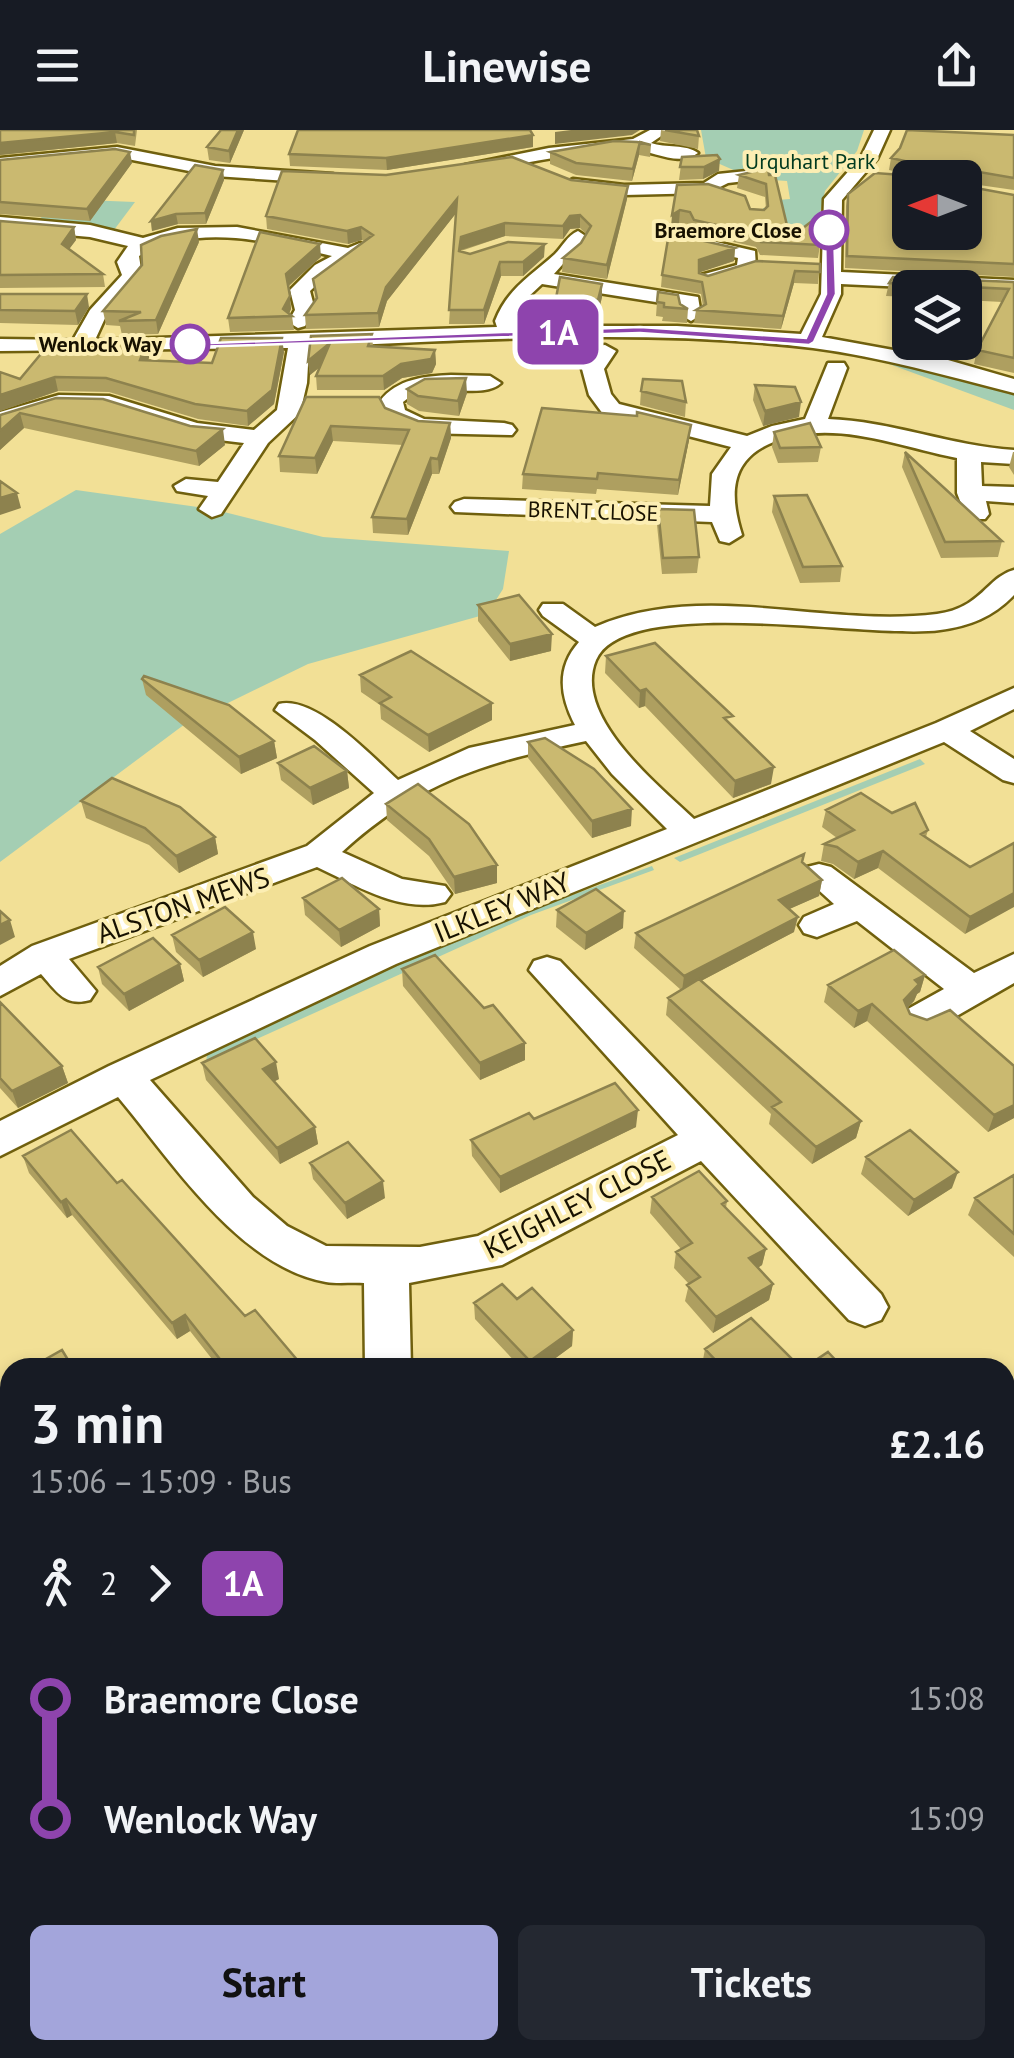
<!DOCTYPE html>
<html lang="en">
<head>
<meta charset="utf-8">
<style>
  :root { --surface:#171b24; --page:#242831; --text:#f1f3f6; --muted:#9ea1a6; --accent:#a3a5db }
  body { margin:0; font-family:"PT Sans",sans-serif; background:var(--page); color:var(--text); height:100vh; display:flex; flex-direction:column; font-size:38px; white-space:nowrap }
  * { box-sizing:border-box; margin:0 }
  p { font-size:32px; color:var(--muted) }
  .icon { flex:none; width:55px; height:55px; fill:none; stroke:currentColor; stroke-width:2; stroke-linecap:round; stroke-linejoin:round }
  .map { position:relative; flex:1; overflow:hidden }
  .details { position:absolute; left:0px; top:1228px; width:1015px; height:702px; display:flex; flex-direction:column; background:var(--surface); border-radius:30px 30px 0 0; box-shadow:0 5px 15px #0003 }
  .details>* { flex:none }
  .badge { padding:0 20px; border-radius:15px; font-size:35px; line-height:65px }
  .needle { width:65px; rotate:270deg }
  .buttons { position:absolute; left:892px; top:30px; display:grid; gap:20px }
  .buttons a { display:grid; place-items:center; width:90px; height:90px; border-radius:15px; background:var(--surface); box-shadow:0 5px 15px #0003; font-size:50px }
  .map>.badge { position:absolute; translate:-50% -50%; box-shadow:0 0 0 5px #fff }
  .legs { display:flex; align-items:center; gap:15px; height:110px; padding:0 30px; font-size:32px }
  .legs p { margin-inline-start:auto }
  .overview { display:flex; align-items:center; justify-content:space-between; height:170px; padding:0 30px }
  h1 { font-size:55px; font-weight:700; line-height:75px }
  .button { display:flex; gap:20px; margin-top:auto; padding:20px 30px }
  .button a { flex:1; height:115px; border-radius:15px; background:var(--accent); color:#111; font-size:40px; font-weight:700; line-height:115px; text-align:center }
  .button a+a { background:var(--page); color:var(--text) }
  ul { padding:0 30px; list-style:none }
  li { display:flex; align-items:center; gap:35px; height:120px; font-size:38px }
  li i { display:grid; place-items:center; width:15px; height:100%; margin:0 12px; background:currentColor }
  li i::after { content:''; width:25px; height:25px; margin:-12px; border:8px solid; border-radius:50%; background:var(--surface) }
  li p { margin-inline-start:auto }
  li:first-child i { background:linear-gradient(#0000 50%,currentColor 0) }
  li:last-child i { background:linear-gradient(currentColor 50%,#0000 0) }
  header { display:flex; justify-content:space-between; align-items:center; height:130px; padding:0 30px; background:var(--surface); font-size:45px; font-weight:700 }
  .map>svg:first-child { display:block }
</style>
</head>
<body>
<header><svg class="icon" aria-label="menu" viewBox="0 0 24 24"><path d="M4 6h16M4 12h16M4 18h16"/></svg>Linewise<svg class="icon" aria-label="share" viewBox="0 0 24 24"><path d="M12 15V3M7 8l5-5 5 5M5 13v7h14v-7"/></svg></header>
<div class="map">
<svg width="1014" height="1928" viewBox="0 0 1014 1928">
  <rect width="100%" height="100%" fill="#f2e096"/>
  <path fill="#a4ceb3" d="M701 0H864L857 21 825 61 817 98 699 92 763 87V78L776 79 777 70 790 69 787 51 772 50 769 41 738 42 706 28Z
    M59 69 135 72 111 104 34 95Z
    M862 224 1014 263V280Z
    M76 360 212 379 323 407 509 421 503 459 487 484 308 534 185 594 0 732V404Z
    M920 629 925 634 680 732 674 728Z
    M652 736 654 740 531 785 206 932 208 919 470 802Z"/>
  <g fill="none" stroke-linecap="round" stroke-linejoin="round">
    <g stroke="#70600e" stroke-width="5">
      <path id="minor" d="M650 0H670L651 13C665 18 687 14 698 23 677 38 653 19 630 20 574 22 519 34 465 45L456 40 465 35 549 18 633 9Z
        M874 0H890L877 29 842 70 841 142 1014 150V162L841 154V164L822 207 948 230 1014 249V263C947 246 882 227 813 218 646 198 477 210 309 217L307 253 300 283 268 313 221 384 212 387 199 379 208 366 177 361 174 356 186 349 218 352 244 313 194 307 107 280 59 279 0 297V282L59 265 109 266 197 293 254 300 277 280 288 218 0 221V209L73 210 90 180 122 145 117 132 128 116 90 107 0 99V87L90 95 143 108 178 98 237 97 348 118 360 113 370 119 329 143 310 161 315 180 305 196 298 198 288 192 295 180 290 160 315 135 332 126C270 112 198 92 139 126L142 146 106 186 95 210 497 197 495 191C507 159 531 146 555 124 563 116 567 106 578 101L587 107 554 144 698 167 701 185 691 191 681 185V176L542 154 526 169 515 191 518 196H677L801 204 821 164 824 69 861 27Z
        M117 17 215 36 333 44 342 49 333 54 215 46 117 27 0 38V28Z
        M756 40 762 41V49L728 53 708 63 624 65 573 59 564 54 573 49 624 55 704 53 718 44Z
        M681 96 688 98 690 106 755 121 756 138 715 153H701V145L737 135 738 128 673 113 672 102Z
        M605 215 616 221 604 239 611 264 619 274 747 306 772 296 805 289 828 233H844L847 238 828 289C891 291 951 316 1014 320V334L981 332 982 356 1014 357V373L986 371 989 384 985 389H967L957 363V328C895 316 830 287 769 314 729 332 730 367 742 405L729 413 720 411 712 392 455 382 451 377 455 372 464 369 710 376 712 344 731 317 603 284 589 265 582 239 597 216Z
        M451 245 490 246 501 253C480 272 433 247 403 272L405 280 424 289 504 293 512 295 516 300 512 305 420 303 383 284 380 271C397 249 424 246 451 245Z
        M1014 440V465C993 487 970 496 940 500 871 510 626 462 596 530 572 586 658 655 694 689L936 593 1014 558V579L970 601 1014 629V653L1003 650 944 612 396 834 150 950 253 1067 287 1096 326 1116 420 1117 478 1106 678 1005 529 840 534 831 547 827 560 831 881 1164 888 1177 881 1190 865 1196 849 1190 701 1031 502 1135 409 1153 411 1238H365L364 1153C352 1152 338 1154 326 1152 239 1137 171 1030 118 967L0 1026V991L109 936 370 816 667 699 612 644 586 611C485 633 421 650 342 722L402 749 445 756 451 764 445 772C400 784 356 755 317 737L69 829 96 861 90 870C65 877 57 862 41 844L0 866V836L32 816 307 716 374 663 315 610 275 580 279 574C315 565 372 627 398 650L469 618 575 595C560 566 556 538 579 512L543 486 539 480 543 474H563L595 497C704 450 823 498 937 484 982 478 987 447 1014 440Z
        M819 734 831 737 974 843 1014 824V853L934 899 921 903 908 899 902 889 908 879 944 859 857 791 817 807 804 803 799 795 804 787 834 774 802 745 807 737Z"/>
    </g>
    <use href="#minor" fill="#fff" fill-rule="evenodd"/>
  </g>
  <path fill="#ae9f60" d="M0 0H137L135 16 117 13 0 25Z
    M244 0 230 33 209 30 207 17Z
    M661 0 699 6 698 19 660 11Z
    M907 0 1014 5V60L965 53V48H910V102H965V56L1014 65V147L845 138 846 76 848 64 875 43 916 46 889 40 891 28 900 18Z
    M637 12 651 15 650 27 639 25 632 51 576 45 550 34V22Z
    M533 17 387 40 290 36 289 24Z
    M682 27 719 41 703 49 679 50Z
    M0 30 132 33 90 91 0 84Z
    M768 38 790 108 820 115 818 128 760 125 756 117 693 103 689 94 679 93 671 98 677 55 750 79 764 80 766 79 765 67 737 58 739 45Z
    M223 40 224 50 206 94H178L152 101 151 91Z
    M386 45 571 50 627 69 607 149 562 142 563 128 581 113 586 104 580 98 570 99 563 109 505 106 461 121 470 124 544 127 523 146H501L484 194H449L456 83 387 171 379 197 306 199 305 185 316 170 313 149 364 111 362 110 348 114 267 99 266 86Z
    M0 91 74 97 76 110 69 119 103 144 105 157 0 158Z
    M673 104 735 118 734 131 699 142 708 146 820 134 818 154 794 153 781 199 694 193 696 180 703 176 701 164 661 157 662 145Z
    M199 112 158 204 122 205 120 196 106 195 103 181Z
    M321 127 288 157 291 179 289 183 292 186 294 200 230 202 228 188Z
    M1014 152V243L974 234 977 220 1002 172 965 170V158H910V167L886 166 889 153Z
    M0 164 89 177 78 195 0 193Z
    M602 167 598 184 555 182 556 168Z
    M657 172 680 174 688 179 687 193 662 191 663 187 656 186Z
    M372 204 373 217 435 220 436 234 432 243 402 248 384 260H317L316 246 319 238 310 245 308 231Z
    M148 209 151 223 148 230 212 233 284 222 274 274 248 296 198 289 109 262 58 261 0 281V242L20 249Z
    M755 255 799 287 763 296 753 270Z
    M407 259 467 263 459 286 419 281 407 274Z
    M641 261 686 272 685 287 640 275Z
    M306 267 385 278 418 291 450 293 451 308 439 344H432L408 405 373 403 372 387 403 315 333 311 317 344 280 342 279 326Z
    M56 268 225 315 199 336 24 298 0 320V285Z
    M774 302 821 317 818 332 778 333 772 317Z
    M689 310 678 365 597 359 596 364 522 359 523 344Z
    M905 322 1002 411 998 427 941 428 902 337Z
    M1013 322H1014V345L1009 337Z
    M774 366 842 436 840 452 800 453 772 382Z
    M658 379 699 427 697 443 662 444 657 395Z
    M478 475 551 521 510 531 478 491Z
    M606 526 732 596 771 654 733 668 645 576 639 578 605 543Z
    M360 545 492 590 429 622 381 589 380 575 361 562Z
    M142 549 274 611 277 628 241 644 146 565Z
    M528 612 631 696 592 708 528 628Z
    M278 633 347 641 349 658 313 675 281 650Z
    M81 671 215 707 218 724 179 743 149 715 86 688Z
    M386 674 497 753 455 764 429 726 387 690Z
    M826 680 892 683 928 700 926 707 970 737 1014 713 965 804 878 738 854 749 833 734 821 731 824 714 837 708 822 697Z
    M802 732 822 750 819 766 789 779 794 802 701 851 861 991 856 1008 812 1034 769 994 771 984 666 885 668 868 681 860 634 818 636 803Z
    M303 768 379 779 380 796 341 817 305 785Z
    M557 780 623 798 585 820 556 797Z
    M172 805 256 819 203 847 176 822Z
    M180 834 184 851 129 881 102 854 98 837Z
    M402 839 525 930 480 950 403 856Z
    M925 845 920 862 917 864 914 871 907 878 910 884 1014 936V988L988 1002 867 891 854 898 824 872 828 855Z
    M0 872 62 936 68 953 18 978 0 958Z
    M202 933 279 949 274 951 315 997 318 1014 280 1034 206 950Z
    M534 989 636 997 500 1063 472 1026 471 1010Z
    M23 1026 117 1053 245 1186 304 1238H219L190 1201 177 1209 72 1085 67 1088 29 1043Z
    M866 1027 952 1058 908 1086 861 1044Z
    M310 1033 385 1068 347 1089 313 1049Z
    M1014 1045V1127L968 1085 975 1068Z
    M652 1067 727 1071 726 1078 766 1119 762 1135 758 1138 773 1154 769 1170 713 1203 685 1171 689 1154 674 1138 676 1122 681 1119 650 1083Z
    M517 1169 573 1200 572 1216 542 1238H521L475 1189 474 1173Z
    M705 1219 801 1238H705L702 1235Z"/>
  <path fill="#8d824e" d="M238 0H244L230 33 229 21Z
    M571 0H640L632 5 555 14V2Z
    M115 2 117 13 0 25V13Z
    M533 5V17L387 40 386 28Z
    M640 12 639 25 632 51 633 39Z
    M130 22 132 33 90 91 87 79Z
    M720 29 719 41 703 49 704 37Z
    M223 40 224 50 206 94 205 83Z
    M628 56 627 69 607 149V135Z
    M457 69V82L387 171 379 197 378 183 386 157Z
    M680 80 679 93 671 98 672 85Z
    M176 84 178 94 152 101 151 91Z
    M580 85V98L570 99 563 109V96L570 86Z
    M505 93V106L461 120 459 134 461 107Z
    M74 97 76 110 64 126 62 114Z
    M361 97 362 110 348 114 347 101Z
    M197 99 199 112 158 204 156 190Z
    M320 114 321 127 287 157 286 144Z
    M545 114 544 127 523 146V132Z
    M735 118 734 131 698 143 699 130Z
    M500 132 501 146 484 194V180Z
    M795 141 794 153 781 199 783 186Z
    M602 154V167L598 184V170Z
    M87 164 89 177 78 195 75 181Z
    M290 166 291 179 288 186 283 179Z
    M282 208 284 222 274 274 248 296 247 281Z
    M148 209 151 223 142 244 140 230Z
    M330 213 332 227 310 245 308 231Z
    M435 220 436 234 432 243 402 248 384 260 383 246 401 234Z
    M55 247 58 261 0 281V265Z
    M466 248 467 263 459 286 458 271Z
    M801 272 799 287 763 296 765 281Z
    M20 283 24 298 0 320V301Z
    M450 293 451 308 439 344 438 329Z
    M691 295 689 310 678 365 679 350Z
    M331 296 333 311 317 344 315 328Z
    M223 299 225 315 199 336 196 321Z
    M431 328 432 344 408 405 407 389Z
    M17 363 21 378 0 385V368Z
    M552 504 551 521 510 531V514Z
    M646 559 645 576 639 578 640 561Z
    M492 573V590L429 622 428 605Z
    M274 611 277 628 241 644 239 627Z
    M774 637 771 654 733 668 735 651Z
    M347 641 349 658 313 675 310 658Z
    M632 679 631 696 592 708V691Z
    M215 707 218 724 179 743 176 726Z
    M883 721 878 738 854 749 858 732Z
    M497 735V753L455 764 454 747Z
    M822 750 819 766 776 785 779 770Z
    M1014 763V777L965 804 970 787Z
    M379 779 380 796 341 817 339 800Z
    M624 781 623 798 585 820 586 803Z
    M798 787 794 802 682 861 684 846Z
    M10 790 15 807 0 815V795Z
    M253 802 256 819 203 847 199 830Z
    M180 834 184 851 129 881 124 864Z
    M925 845 920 862 917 864 914 871 899 887 904 870 915 850Z
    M872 874 867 891 854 898 858 881Z
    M525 913V930L480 950V933Z
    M276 932 279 949 266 956 263 939Z
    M62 936 68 953 18 978 12 961Z
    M1014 975V988L988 1002 994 985Z
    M638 980 636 997 500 1063V1047Z
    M861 991 856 1008 812 1034 816 1017Z
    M315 997 318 1014 280 1034 277 1018Z
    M958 1042 952 1058 908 1086 914 1070Z
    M383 1051 385 1068 347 1089 345 1073Z
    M66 1069 72 1085 67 1088 61 1072Z
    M766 1119 762 1135 746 1145 749 1128Z
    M773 1154 769 1170 713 1203 716 1187Z
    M185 1185 190 1201 177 1209 172 1193Z
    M573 1200 572 1216 542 1238H530V1231Z
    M10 1517V1535L5 1538 10 1547 0 1555V1524Z"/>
  <path fill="#cab970" stroke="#8d824e" stroke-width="2.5" d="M0 0H134V5L115 2 0 13Z
    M221 0H238L229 21 207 17Z
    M298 0H530L533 5 386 28 289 24Z
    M665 0H697L699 6Z
    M907 0 1014 5V48L968 40 964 44V48H910V102H965V56L1014 65V134L847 126 848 64 875 43 916 46 918 34 891 28 900 18Z
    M614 11 637 12 651 15 640 12 633 39 576 33 550 22Z
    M115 19 130 22 87 79 0 72V30Z
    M717 25 720 29 704 37H680L682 27Z
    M512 27 571 50 628 56 607 135 563 128 581 113 591 96 580 85 570 86 563 96 505 93 461 107 459 121 470 124 508 112 545 114 523 132H500L484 180H449L457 69 386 157 378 183 305 185 317 168 313 149 373 105 361 97 347 101 266 86 282 41 386 45Z
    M195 35 223 40 205 83 176 84 151 91Z
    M768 38 769 45H775L790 108 821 84 820 115 761 112 757 104 694 90 690 82 680 80 672 85 677 55 708 54 745 66 750 79 764 80 768 76 766 54 739 45Z
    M0 91 74 97 62 114 103 144 0 145Z
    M670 97 673 104 735 118 699 130V143L708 146 756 131 820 134V142L795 141 783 186 696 180 706 174 702 152 662 145Z
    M197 99 156 190 119 191 141 182 103 181 142 135 141 115 161 106Z
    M260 102 320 114 286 144 290 166 283 179 292 186 228 188Z
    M560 147 602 154 598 170 556 168Z
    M893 147 1014 152V228L977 220 1009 159 889 153Z
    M658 162 678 165 680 174 688 179 664 177V173L657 172Z
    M0 164H87L75 181 0 180Z
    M372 204 368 216 435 220 431 229 401 234 383 246H316L330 213 308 231 311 206Z
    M221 208H282L272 260 247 281 195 274 106 248 55 247 0 265V242L20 249 40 225 76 210 148 209 140 230 212 233Z
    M466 248 458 271 418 266 407 259 425 249Z
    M643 249 682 251 686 272 641 261Z
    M755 255 795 257 801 272 765 281Z
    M306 267H379L385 278 418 291 450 293 438 329 431 328 407 389 372 387 409 300 331 296 315 328 279 326Z
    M56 268 103 269 190 296 223 299 196 321 20 283 0 301V285Z
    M542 278 637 286V282L691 295 679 350 598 343 597 349 523 344Z
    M810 293 821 317 780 318 774 302Z
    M905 322 1002 411 945 412Z
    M0 351 17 363 0 368Z
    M807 365 842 436 803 437 774 366Z
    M658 379 694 380 699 427 663 428Z
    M519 465 552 504 510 514 478 475Z
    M655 513 733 586 724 588 774 637 735 651 646 559 640 561 606 526Z
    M411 521 492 573 428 605 380 573 391 567 360 545Z
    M144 546 229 575 274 611 239 627 142 549Z
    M545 608 594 639 632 679 592 691 528 612Z
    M314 616 347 641 310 658 278 633Z
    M112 648 180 677 215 707 176 726 145 698 81 671Z
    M418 654 469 694 497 735 454 747 429 709 386 674Z
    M861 663 892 683 915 673 928 700 921 704 970 737 1014 713V763L970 787 883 721 858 732 837 717 824 714 854 700 826 680Z
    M804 724 802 732 822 750 779 770 798 787 684 846 636 803Z
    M342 748 379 779 339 800 303 768Z
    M596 759 624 781 586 803 557 780Z
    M225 777 253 802 199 830 172 805Z
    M0 781 10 790 0 795Z
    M153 808 180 834 124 864 98 837Z
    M894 820 925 845 915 850 919 854 904 870 910 884 927 890 950 880 1014 936V975L994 985 872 874 858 881 828 855Z
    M435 825 484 878 493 875 525 913 480 933 402 839Z
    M699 849 861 991 816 1017 772 977 781 972 668 868Z
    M0 872 62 936 12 961 0 948Z
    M255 908 276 932 263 939 315 997 277 1018 202 933Z
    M615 953 638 980 500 1047 471 1010 529 983 534 989Z
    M71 1000 117 1053 122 1050 245 1186 255 1180 304 1238H227L185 1185 172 1193 66 1069 61 1072 23 1026Z
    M910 1000 958 1042 914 1070 866 1027Z
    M348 1012 383 1051 345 1073 310 1033Z
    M699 1041 727 1071 722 1074 766 1119 749 1128 773 1154 716 1187 687 1155 700 1147 676 1122 692 1113 652 1067Z
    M1014 1045V1104L975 1068Z
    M502 1154 517 1169 532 1158 573 1200 530 1231 474 1173Z
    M751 1188 801 1238H723L705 1219Z
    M62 1220 73 1238H30Z
    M828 1222 843 1238H804Z
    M10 1474V1517L0 1524V1481Z"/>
  <path fill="#8e44ad" stroke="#fff" stroke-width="2.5" d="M829 97 834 100 836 164 814 212 809 215 640 203 190 217 185 214 640 197 806 208 826 164 825 100Z"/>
  <g fill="#fff" stroke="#8e44ad" stroke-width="5">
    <circle cx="829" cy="100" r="18"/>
    <circle cx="190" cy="214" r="18"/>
  </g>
  <g text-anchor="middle" stroke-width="8" stroke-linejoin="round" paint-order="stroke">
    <g font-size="22" fill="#003a1f" stroke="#fceeb3">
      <text x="810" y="39">Urquhart Park</text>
    </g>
    <g font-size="22" font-weight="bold" fill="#171100" stroke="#fceeb3" text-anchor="end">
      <text x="802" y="108">Braemore Close</text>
      <text x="162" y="222">Wenlock Way</text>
    </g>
    <g font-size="22" fill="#171100" stroke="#fceeb3">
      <text transform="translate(593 381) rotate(2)" y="8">BRENT CLOSE</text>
    </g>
    <g font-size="28" fill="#171100" stroke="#fceeb3">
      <text transform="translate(183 775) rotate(-19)" y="10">ALSTON MEWS</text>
      <text transform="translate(502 777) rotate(-22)" y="10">ILKLEY WAY</text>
      <text transform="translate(577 1074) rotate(-27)" y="10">KEIGHLEY CLOSE</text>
    </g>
  </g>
</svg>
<div class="buttons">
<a><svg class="needle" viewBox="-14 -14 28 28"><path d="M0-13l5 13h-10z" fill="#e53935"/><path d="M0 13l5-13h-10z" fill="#9ea1a6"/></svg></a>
<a><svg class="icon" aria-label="layers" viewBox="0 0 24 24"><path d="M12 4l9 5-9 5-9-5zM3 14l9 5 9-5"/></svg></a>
</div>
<b class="badge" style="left:558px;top:202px;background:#8e44ad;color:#fff">1A</b>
<section class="details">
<div class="overview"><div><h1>3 min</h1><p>15:06 – 15:09 · Bus</p></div><b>£2.16</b></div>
<div class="legs"><svg class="icon" aria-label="walk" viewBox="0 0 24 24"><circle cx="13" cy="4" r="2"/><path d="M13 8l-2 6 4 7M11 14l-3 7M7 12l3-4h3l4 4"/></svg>2<svg class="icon" aria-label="forward" viewBox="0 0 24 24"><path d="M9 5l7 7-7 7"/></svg><b class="badge" style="background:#8e44ad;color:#fff">1A</b></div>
<ul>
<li><i style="color:#8e44ad"></i><b>Braemore Close</b><p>15:08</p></li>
<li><i style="color:#8e44ad"></i><b>Wenlock Way</b><p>15:09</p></li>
</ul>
<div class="button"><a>Start</a><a>Tickets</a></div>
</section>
</div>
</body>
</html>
